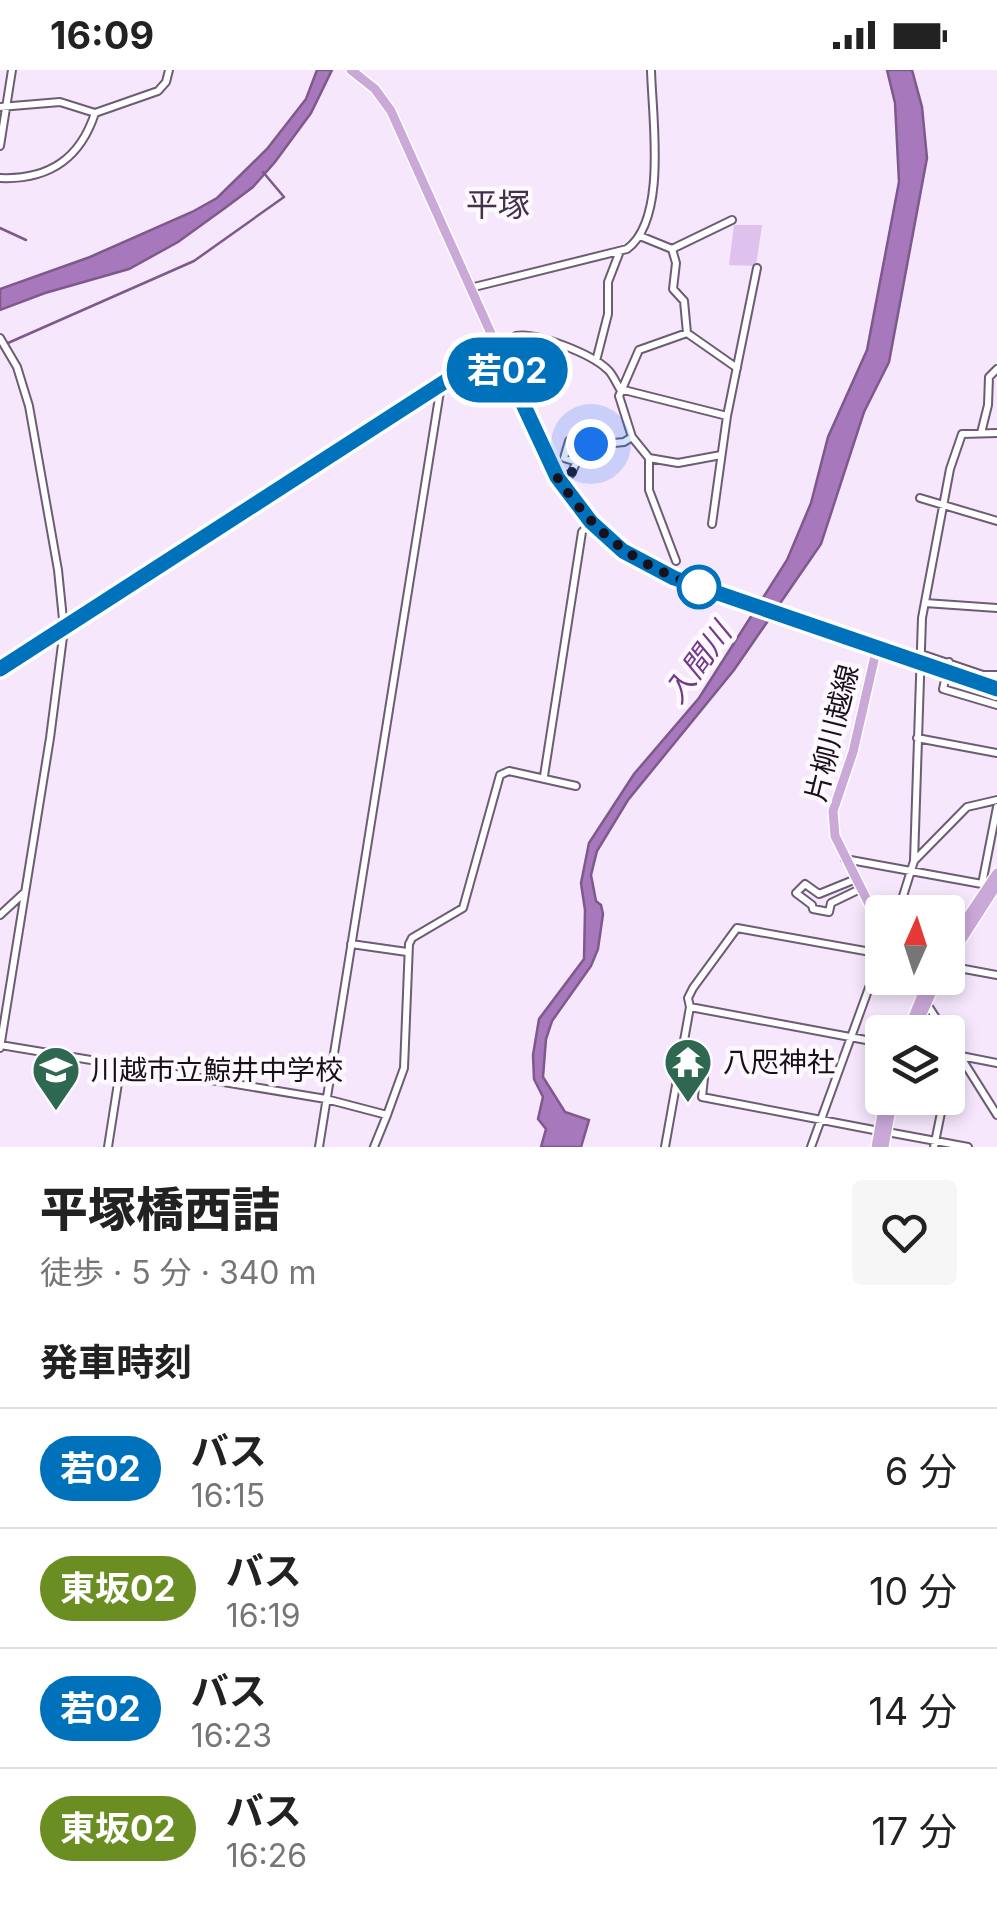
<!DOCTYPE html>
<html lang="ja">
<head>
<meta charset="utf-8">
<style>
  :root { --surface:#fff; --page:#f6f6f6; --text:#222; --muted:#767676; --line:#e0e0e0 }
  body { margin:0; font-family:Inter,"Noto Sans JP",sans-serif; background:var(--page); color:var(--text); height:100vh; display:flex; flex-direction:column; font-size:38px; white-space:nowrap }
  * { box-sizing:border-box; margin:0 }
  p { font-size:32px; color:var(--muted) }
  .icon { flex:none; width:55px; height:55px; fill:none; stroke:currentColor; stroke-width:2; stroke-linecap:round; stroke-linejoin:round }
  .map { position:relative; height:1077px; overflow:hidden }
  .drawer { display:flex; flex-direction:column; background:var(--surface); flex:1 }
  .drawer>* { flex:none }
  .badge { padding:0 20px; border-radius:32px; font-size:35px; line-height:65px }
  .needle { width:65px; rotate:3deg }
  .controls { position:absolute; left:865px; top:825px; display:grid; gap:20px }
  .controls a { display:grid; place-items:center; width:100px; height:100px; border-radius:10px; background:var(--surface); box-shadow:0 5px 15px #0003; font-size:50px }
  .you { position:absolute; width:50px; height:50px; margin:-25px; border:8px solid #fff; border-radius:50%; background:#1a73e8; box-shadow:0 0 0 15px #1a73e833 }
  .map>.badge { position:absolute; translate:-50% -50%; box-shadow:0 0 0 5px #fff }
  h2 { padding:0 40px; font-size:38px; line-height:90px }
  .round { display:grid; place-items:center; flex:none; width:105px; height:105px; border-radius:10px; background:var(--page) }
  .summary { display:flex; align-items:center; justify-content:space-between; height:170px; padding:0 40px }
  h1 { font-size:48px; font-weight:800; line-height:75px }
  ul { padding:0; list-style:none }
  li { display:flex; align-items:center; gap:30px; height:120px; padding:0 40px; border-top:2px solid var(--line) }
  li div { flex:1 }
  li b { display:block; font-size:38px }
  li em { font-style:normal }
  li .badge { min-width:110px; font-weight:700; text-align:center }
  .status { display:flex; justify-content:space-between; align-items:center; height:70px; padding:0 50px; background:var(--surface); direction:ltr }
  .status svg { height:28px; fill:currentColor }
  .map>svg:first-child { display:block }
</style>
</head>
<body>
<div class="status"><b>16:09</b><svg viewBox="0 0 49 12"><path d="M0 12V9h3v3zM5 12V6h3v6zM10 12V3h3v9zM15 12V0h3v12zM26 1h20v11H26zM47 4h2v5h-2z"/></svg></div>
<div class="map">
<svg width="997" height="1077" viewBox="0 0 997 1077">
  <rect width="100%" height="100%" fill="#f6e7fd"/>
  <path fill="#dfc1ee" d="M734 155H762L756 196 729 195Z"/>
  <path fill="#a878bd" stroke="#7d598c" stroke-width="2.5" d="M317 0H332L311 43 275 92 253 117 225 138 178 172 129 199 45 223 0 240V219L90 187 192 142 217 128 267 79 306 29Z
    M887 0H912L922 37 927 88 889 292 864 342 821 474 734 600 628 730 597 781 591 805 596 831 601 835 603 844 598 879 591 896 552 951 546 969 543 1007 565 1042 589 1050 581 1077H541L546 1059 538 1049 543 1027 534 1009 533 985 539 949 584 889 585 840 581 813 589 773 634 704 699 628 787 490 811 433 828 367 867 280 899 112 895 33Z"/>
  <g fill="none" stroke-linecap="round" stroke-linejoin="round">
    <path stroke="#7d598c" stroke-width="2.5" d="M0 158 26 170
      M8 273 194 191 284 127 263 102"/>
    <g stroke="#6c5c74" stroke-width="10">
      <path id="minor" d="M0 37 60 32 95 43C80 89 49 110 0 108
        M95 43 158 21 166 12 169 0
        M0 76 12 0
        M640 166 672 179 676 193 673 219 684 231 687 263
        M672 179 732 150
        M470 218 627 179C668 149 652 46 651 0
        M0 268 17 297 29 336 58 500 64 559 50 668 0 978
        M596 291 608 244V212L620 181
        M981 363 988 335 989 307 997 299
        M632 367 619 326 639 280 687 263 737 298
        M649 388 678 393 721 385
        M577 392 564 388 569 371 584 376
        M558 407 571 404 584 376 624 372 632 367 649 388V420L676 491
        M920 428 997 451
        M712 454 727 346 757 198
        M925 533 997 538
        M921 584 983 605H997
        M949 592 943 619 997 635
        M0 599 516 266C537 262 591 284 607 299 613 304 616 313 620 319L727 346
        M970 610 997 619
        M917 668 997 683
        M544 706 582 462 591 452
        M845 789 982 814 997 737
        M914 791 922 548 950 399 962 364 997 363
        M856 809 819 824 805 814 796 823 812 835 813 839 829 842 831 833 860 819
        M898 842 914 791 967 737 997 730
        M0 845 25 822
        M351 874 407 882
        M948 896 997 905
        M927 934 945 962
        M690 937 688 928 693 918 737 858 882 884
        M948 967 997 1045
        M0 975 326 1029 387 1045 404 998 409 874 412 868 463 838 500 705 509 701 576 716
        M961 986 997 993
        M679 1004 704 1008 702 1027 879 1061
        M948 1006 953 978
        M887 1062 968 1077
        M108 1077 121 994
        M319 1077 441 315
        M374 1077 387 1045
        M665 1077 690 937 882 973
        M811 1077 882 882
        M934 1077 944 1028"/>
    </g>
    <g stroke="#fff" stroke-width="12">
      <path id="major" d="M351 0 375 19 391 41 551 397 591 452 623 481 663 503 877 577 853 682 833 741 835 766 882 860
        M948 876 997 803
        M948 891 997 815
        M911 908 922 926
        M907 962 929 908
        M914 962 938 908
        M876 1077 885 1028
        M884 1077 893 1028"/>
    </g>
    <use href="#minor" stroke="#fff" stroke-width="6"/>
    <use href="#major" stroke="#caa9d9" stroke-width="9"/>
    <g stroke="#6c5c74" stroke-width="10" stroke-linecap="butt">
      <path id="minor-bridge" d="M889 582 970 610"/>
    </g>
    <use href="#minor-bridge" stroke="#fff" stroke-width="6"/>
  </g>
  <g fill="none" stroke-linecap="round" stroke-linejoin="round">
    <g stroke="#fff" stroke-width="22">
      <path id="line" d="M0 599 497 278 557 407 591 452 623 481 674 508 997 619"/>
    </g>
    <use href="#line" stroke="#0072bc" stroke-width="15"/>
    <path stroke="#18111b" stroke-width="10" stroke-dasharray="0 18" d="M591 374 584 376 571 404 557 407C598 469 638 496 708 520L699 517"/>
  </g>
  <defs>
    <g id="temple-pin" transform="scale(2.5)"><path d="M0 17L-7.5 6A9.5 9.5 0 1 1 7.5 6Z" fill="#2e6851" stroke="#fdf9fe"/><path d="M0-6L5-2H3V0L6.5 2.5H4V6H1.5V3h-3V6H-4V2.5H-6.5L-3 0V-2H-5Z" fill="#fff"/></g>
    <g id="school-pin" transform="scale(2.5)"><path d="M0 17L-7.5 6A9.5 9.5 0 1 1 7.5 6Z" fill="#2e6851" stroke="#fdf9fe"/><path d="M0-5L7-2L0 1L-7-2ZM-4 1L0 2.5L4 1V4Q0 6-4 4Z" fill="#fff"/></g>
  </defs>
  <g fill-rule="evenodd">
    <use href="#temple-pin" x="688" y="992"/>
    <use href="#school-pin" x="56" y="1000"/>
  </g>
  <circle fill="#fff" stroke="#0072bc" stroke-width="5" cx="699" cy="517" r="20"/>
  <g text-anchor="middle" stroke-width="9" stroke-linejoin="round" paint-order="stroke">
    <g font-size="28" fill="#18111b" stroke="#fdf9fe">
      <text transform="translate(832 663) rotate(-76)" y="10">片柳川越線</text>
    </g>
    <g font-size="28" fill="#18111b" stroke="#fdf9fe" text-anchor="start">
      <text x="723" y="1002">八咫神社</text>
      <text x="91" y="1010">川越市立鯨井中学校</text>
    </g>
    <g font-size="30" font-style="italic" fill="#74388d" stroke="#fdf9fe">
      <text transform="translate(698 593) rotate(-54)" y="10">入間川</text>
    </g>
    <g font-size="32" fill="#413248" stroke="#fdf9fe">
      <text x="498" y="146">平塚</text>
    </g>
  </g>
</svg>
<div class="controls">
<a><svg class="needle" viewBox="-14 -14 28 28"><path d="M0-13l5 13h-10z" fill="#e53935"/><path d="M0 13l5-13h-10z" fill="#767676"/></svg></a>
<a><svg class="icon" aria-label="layers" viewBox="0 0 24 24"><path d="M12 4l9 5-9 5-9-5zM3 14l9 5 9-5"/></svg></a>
</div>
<div class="you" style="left:591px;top:374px"></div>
<b class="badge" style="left:507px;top:300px;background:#0072bc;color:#fff">若02</b>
</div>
<section class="drawer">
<div class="summary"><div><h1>平塚橋西詰</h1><p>徒歩 · 5 分 · 340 m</p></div><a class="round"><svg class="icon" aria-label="heart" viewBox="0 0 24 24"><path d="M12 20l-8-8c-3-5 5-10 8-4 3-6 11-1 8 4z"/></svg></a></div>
<h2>発車時刻</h2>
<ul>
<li><span class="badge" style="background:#0072bc;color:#fff">若02</span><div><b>バス</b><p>16:15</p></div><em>6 分</em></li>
<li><span class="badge" style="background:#6b8e23;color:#fff">東坂02</span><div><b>バス</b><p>16:19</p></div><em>10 分</em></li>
<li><span class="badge" style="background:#0072bc;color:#fff">若02</span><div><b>バス</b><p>16:23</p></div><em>14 分</em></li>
<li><span class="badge" style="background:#6b8e23;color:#fff">東坂02</span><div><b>バス</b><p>16:26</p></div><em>17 分</em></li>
</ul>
</section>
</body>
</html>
